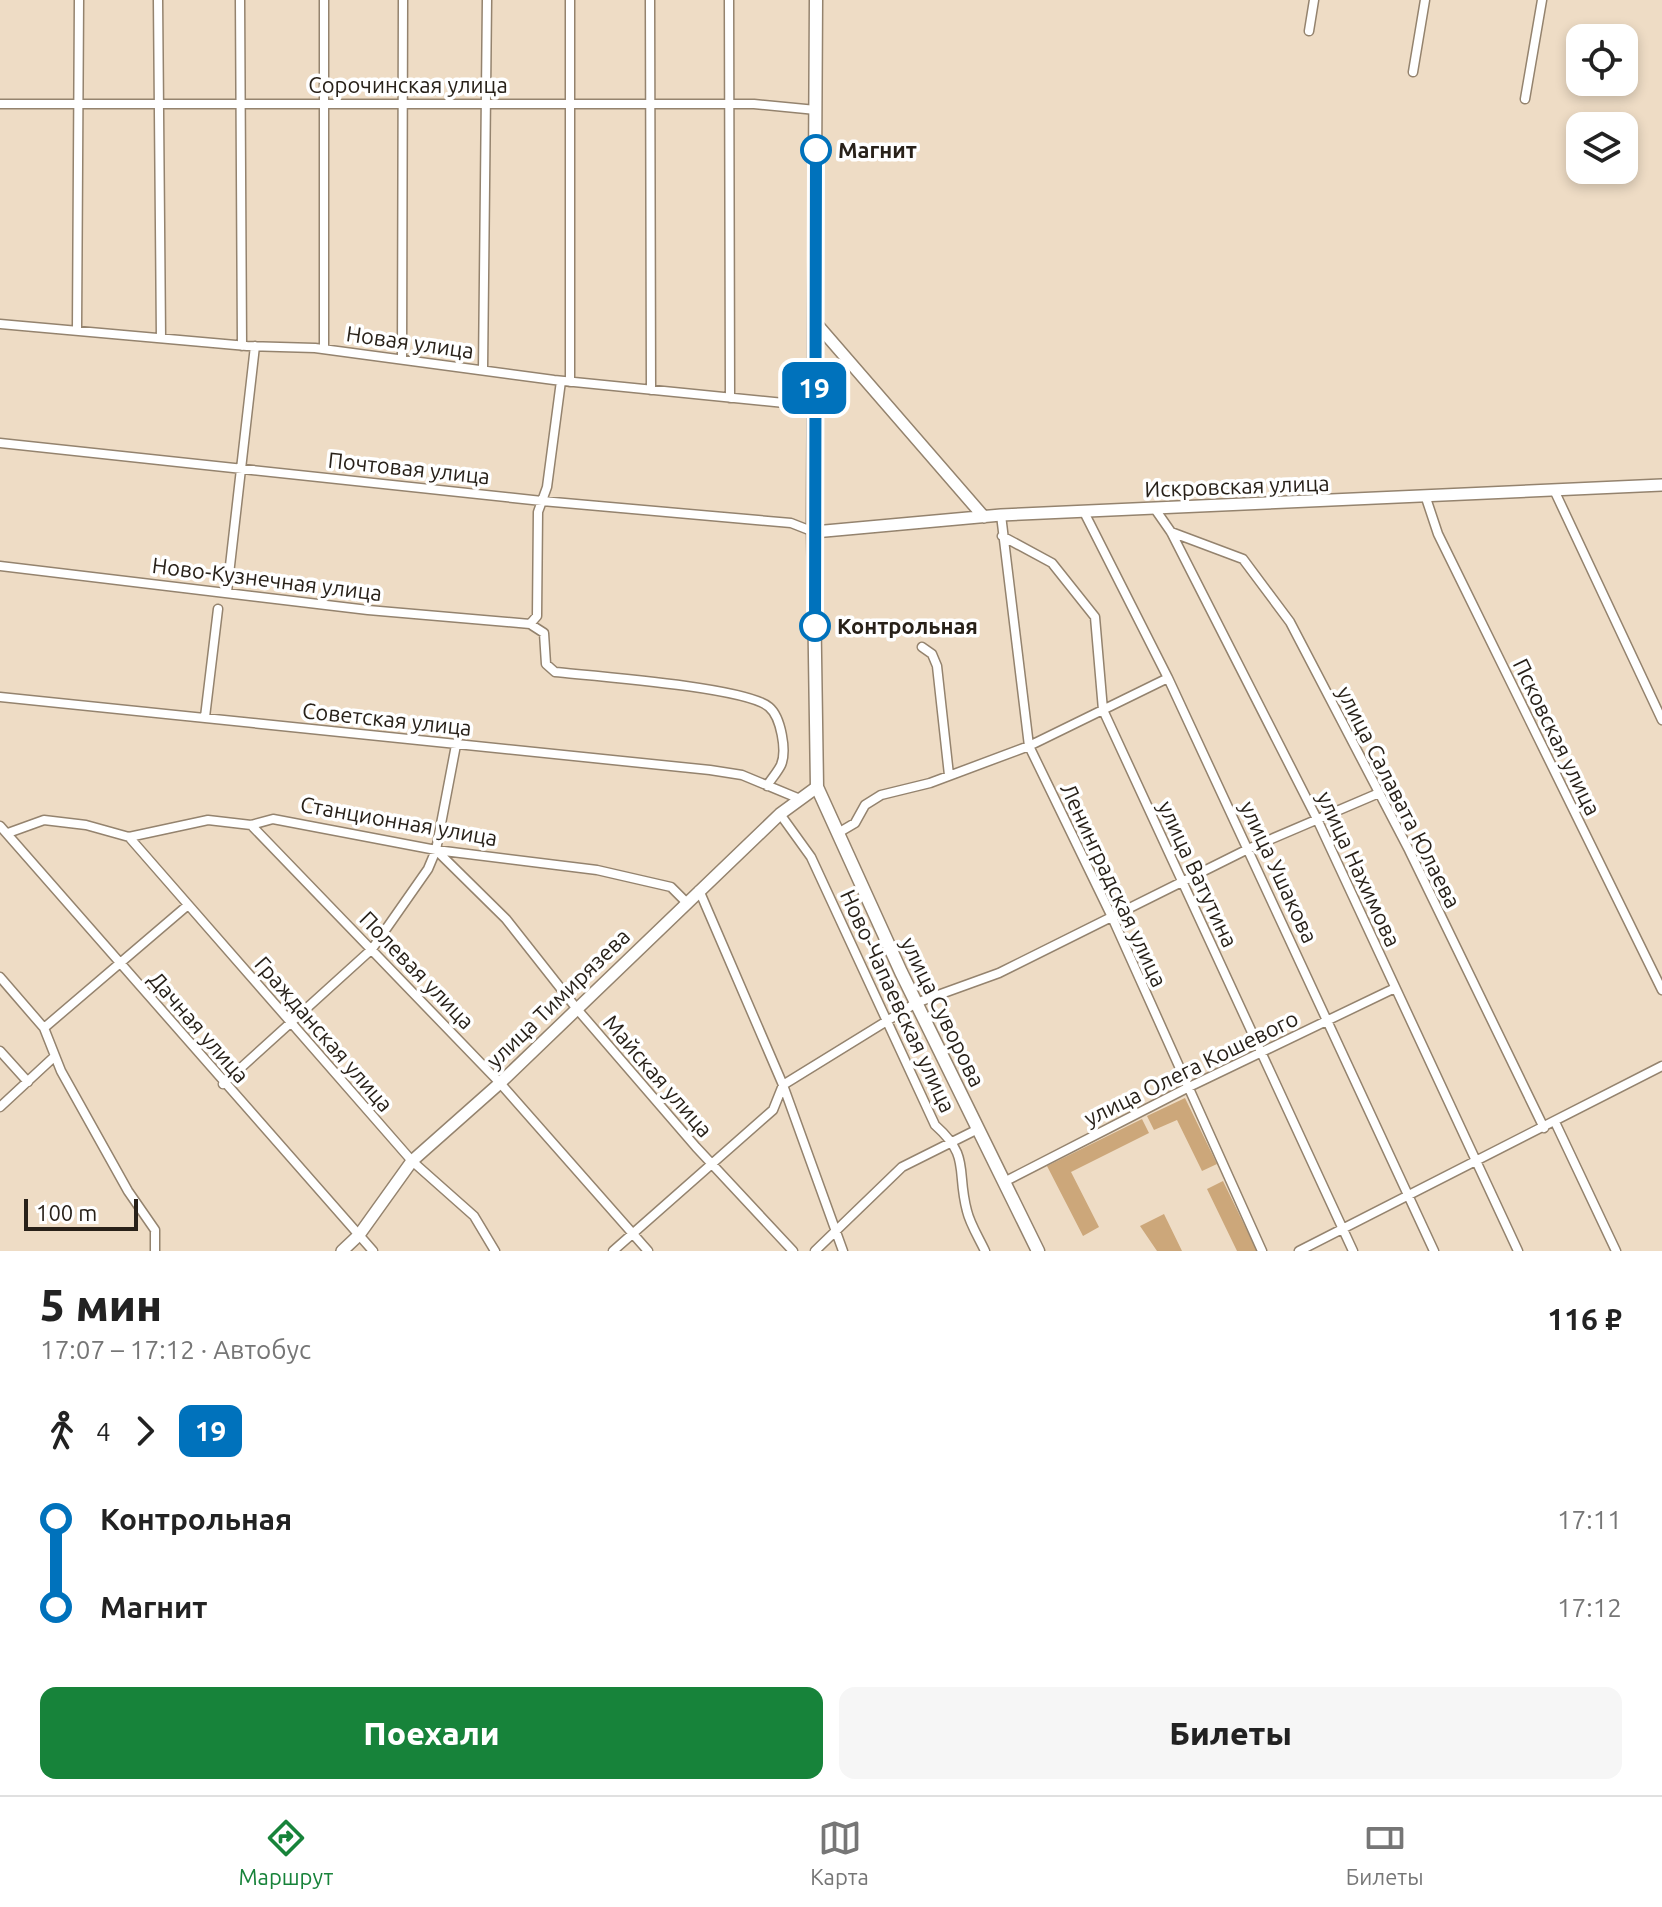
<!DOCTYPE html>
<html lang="ru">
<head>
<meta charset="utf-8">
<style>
  :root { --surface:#fff; --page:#f6f6f6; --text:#222; --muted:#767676; --line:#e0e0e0; --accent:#17833a }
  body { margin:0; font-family:Ubuntu,sans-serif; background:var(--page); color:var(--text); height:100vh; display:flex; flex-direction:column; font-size:30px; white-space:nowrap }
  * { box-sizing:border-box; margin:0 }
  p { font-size:26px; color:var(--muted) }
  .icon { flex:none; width:44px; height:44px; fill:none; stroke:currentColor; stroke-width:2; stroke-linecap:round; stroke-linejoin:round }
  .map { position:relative; height:1251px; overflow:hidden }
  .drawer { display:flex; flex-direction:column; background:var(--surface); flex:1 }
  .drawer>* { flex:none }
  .badge { padding:0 16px; border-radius:12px; font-size:28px; line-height:52px }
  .buttons { position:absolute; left:1566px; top:24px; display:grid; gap:16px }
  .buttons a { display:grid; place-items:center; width:72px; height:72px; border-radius:16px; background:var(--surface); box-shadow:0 4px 12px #0003; font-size:40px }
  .scale { position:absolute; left:24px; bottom:20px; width:114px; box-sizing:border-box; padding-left:8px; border:4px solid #282119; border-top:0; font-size:22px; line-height:28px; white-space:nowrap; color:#282119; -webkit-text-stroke:6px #fff; paint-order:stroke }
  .map>.badge { position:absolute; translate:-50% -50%; box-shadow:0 0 0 4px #fff }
  .legs { display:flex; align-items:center; gap:12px; height:88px; padding:0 40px; font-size:26px }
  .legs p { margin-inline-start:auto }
  .head { display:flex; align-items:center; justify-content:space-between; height:136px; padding:0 40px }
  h1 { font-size:44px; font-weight:800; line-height:60px }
  .primary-button { display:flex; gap:16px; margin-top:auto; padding:16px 40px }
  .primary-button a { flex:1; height:92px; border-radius:16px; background:var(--accent); color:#fff; font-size:32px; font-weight:800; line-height:92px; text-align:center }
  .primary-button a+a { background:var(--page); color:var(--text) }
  ul { padding:0 40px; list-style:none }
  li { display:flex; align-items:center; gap:28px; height:88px; font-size:30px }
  li i { display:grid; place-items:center; width:12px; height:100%; margin:0 10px; background:currentColor }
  li i::after { content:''; width:20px; height:20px; margin:-10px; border:6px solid; border-radius:50%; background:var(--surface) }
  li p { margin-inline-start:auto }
  li:first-child i { background:linear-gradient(#0000 50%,currentColor 0) }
  li:last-child i { background:linear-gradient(currentColor 50%,#0000 0) }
  .tabs { display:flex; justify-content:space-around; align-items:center; height:112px; border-top:2px solid var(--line); background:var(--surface); font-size:22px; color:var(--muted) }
  .tabs a { display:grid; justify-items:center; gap:4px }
  .tabs .on { color:var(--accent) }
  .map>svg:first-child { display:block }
</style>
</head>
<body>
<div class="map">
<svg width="1662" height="1251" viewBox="0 0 1662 1251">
  <rect width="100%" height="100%" fill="#eedcc5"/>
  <path fill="#cca77a" d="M1185 1098 1217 1164 1202 1171 1177 1120 1154 1130 1147 1116Z
    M1142 1119 1149 1133 1071 1172 1099 1227 1083 1236 1047 1166Z
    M1223 1181 1257 1251H1237L1207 1189Z
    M1164 1214 1182 1251H1157L1140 1226Z"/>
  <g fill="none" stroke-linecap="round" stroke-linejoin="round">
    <g stroke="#94836e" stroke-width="11">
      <path id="minor" d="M158 0 161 338
        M240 0 242 346
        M570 0V382
        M650 0 651 390
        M729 0 730 398
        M1309 31 1314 0
        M1413 72 1425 0
        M1525 99 1542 0
        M0 104H754L816 110
        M0 324 247 346 315 348 554 380 814 406
        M77 329 79 0
        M324 349V0
        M402 359 403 0
        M483 370 487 0
        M0 443 542 501 791 523 814 532
        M1555 492 1662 720
        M1426 498 1438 534 1662 990
        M1155 509 1171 532 1316 817 1518 1251
        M1084 512 1168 678 1434 1251
        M1001 515 1029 746 1112 917 1262 1251
        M1171 532 1243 559 1290 622 1409 850 1544 1128
        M1002 536 1052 563 1095 617 1103 710 1353 1251
        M0 566 368 610 530 624 544 633 546 664 555 672C593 676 746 687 769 707 781 717 787 751 781 765 777 773 771 779 767 786
        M227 592 255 346
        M530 624 537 616 538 512 547 487 561 381
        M922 647 932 654 937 666 949 775
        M0 697 710 770 742 775 800 799
        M205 717 218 609
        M780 814 811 857 935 1125C971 1157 956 1170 967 1211 970 1224 979 1238 985 1251
        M251 825 500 1083 648 1251
        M0 826 373 1251
        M8 833 44 820 86 825 129 837 208 820 251 825 273 819 436 850 597 870 671 887 686 902
        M838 833 855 823 865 805 881 795 930 783 1029 746 1168 678
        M129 837 412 1161 474 1216 495 1251
        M436 850 506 919 577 1009 696 1147 793 1251
        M699 890 783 1085 843 1251
        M0 977 44 1028 61 1071 128 1191 155 1230V1251
        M44 1028 188 905
        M0 1051 28 1082
        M223 1084 372 949 428 869 436 850 456 745
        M0 1107 55 1056
        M1555 1122 1616 1251
        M1004 1182 1189 1087 1395 988
        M613 1251 773 1110 783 1085 916 1003 999 973 1248 849 1379 793
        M815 1251 902 1167 978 1129
        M1299 1251 1662 1066"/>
    </g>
    <g stroke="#94836e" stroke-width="14">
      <path id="secondary" d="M815 322 984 517
        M814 532 1001 515 1662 485
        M342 1251 359 1235 412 1161 500 1083 780 814 817 787"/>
    </g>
    <g stroke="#94836e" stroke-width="15">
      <path id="primary" d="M816 0 813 524 817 787 901 972 1038 1251"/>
    </g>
    <use href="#minor" stroke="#fff" stroke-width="8"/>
    <use href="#secondary" stroke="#fff" stroke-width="11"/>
    <use href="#primary" stroke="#fff" stroke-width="12"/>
  </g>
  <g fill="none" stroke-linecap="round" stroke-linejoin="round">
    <g stroke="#fff" stroke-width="18">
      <path id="line-1" d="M815 626 816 150"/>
    </g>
    <use href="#line-1" stroke="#0072bc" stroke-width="12"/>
  </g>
  <g fill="#fff" stroke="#0072bc" stroke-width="4">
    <circle cx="816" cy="150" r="14"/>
    <circle cx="815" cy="626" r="14"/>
  </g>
  <g text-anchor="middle" stroke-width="7" stroke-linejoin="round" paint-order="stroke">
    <g font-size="22" fill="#282119" stroke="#fff">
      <text x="408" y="93">Сорочинская улица</text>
      <text transform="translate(410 342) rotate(8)" y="8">Новая улица</text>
      <text transform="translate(409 468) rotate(6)" y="8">Почтовая улица</text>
      <text transform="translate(1237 486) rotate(-2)" y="8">Искровская улица</text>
      <text transform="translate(267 579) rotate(7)" y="8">Ново-Кузнечная улица</text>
      <text transform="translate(387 719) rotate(6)" y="8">Советская улица</text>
      <text transform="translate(1557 737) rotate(64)" y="8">Псковская улица</text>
      <text transform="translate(1399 797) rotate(63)" y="8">улица Салавата Юлаева</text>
      <text transform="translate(399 821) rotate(10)" y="8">Станционная улица</text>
      <text transform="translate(1359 869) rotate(65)" y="8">улица Нахимова</text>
      <text transform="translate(1279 872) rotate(65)" y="8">улица Ушакова</text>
      <text transform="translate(1198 874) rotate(65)" y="8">улица Ватутина</text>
      <text transform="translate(1114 885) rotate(65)" y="8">Ленинградская улица</text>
      <text transform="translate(417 970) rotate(46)" y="8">Полевая улица</text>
      <text transform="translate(558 998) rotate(-44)" y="8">улица Тимирязева</text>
      <text transform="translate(898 1001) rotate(65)" y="8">Ново-Чапаевская улица</text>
      <text transform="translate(943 1012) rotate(64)" y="8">улица Суворова</text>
      <text transform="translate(199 1027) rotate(49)" y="8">Дачная улица</text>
      <text transform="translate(324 1034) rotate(49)" y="8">Гражданская улица</text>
      <text transform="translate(1191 1068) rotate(-26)" y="8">улица Олега Кошевого</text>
      <text transform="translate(658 1076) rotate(49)" y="8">Майская улица</text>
    </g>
    <g font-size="22" font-weight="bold" fill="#282119" stroke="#fff" text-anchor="start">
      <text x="838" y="158">Магнит</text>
      <text x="837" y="634">Контрольная</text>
    </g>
  </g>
</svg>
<div class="buttons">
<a><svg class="icon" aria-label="locate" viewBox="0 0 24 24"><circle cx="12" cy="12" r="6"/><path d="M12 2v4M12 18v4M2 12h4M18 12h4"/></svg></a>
<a><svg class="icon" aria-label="layers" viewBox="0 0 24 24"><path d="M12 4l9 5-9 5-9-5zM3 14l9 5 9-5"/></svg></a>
</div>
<div class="scale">100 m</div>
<b class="badge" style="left:814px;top:388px;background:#0072bc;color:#fff">19</b>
</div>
<section class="drawer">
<div class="head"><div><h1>5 мин</h1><p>17:07 – 17:12 · Автобус</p></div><b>116 ₽</b></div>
<div class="legs"><svg class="icon" aria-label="walk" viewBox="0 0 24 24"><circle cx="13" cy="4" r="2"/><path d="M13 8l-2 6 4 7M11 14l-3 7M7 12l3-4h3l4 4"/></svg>4<svg class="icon" aria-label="forward" viewBox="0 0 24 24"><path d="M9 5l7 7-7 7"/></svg><b class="badge" style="background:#0072bc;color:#fff">19</b></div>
<ul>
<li><i style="color:#0072bc"></i><b>Контрольная</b><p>17:11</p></li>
<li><i style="color:#0072bc"></i><b>Магнит</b><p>17:12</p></li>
</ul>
<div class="primary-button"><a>Поехали</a><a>Билеты</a></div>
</section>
<nav class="tabs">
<a class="on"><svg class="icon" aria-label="directions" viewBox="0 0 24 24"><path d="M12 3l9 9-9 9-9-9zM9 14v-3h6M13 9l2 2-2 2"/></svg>Маршрут</a>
<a><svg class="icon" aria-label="map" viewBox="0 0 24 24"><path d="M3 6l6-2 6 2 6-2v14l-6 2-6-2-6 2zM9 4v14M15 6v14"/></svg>Карта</a>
<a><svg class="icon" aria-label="tickets" viewBox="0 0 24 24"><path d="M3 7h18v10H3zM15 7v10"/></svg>Билеты</a>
</nav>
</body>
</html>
